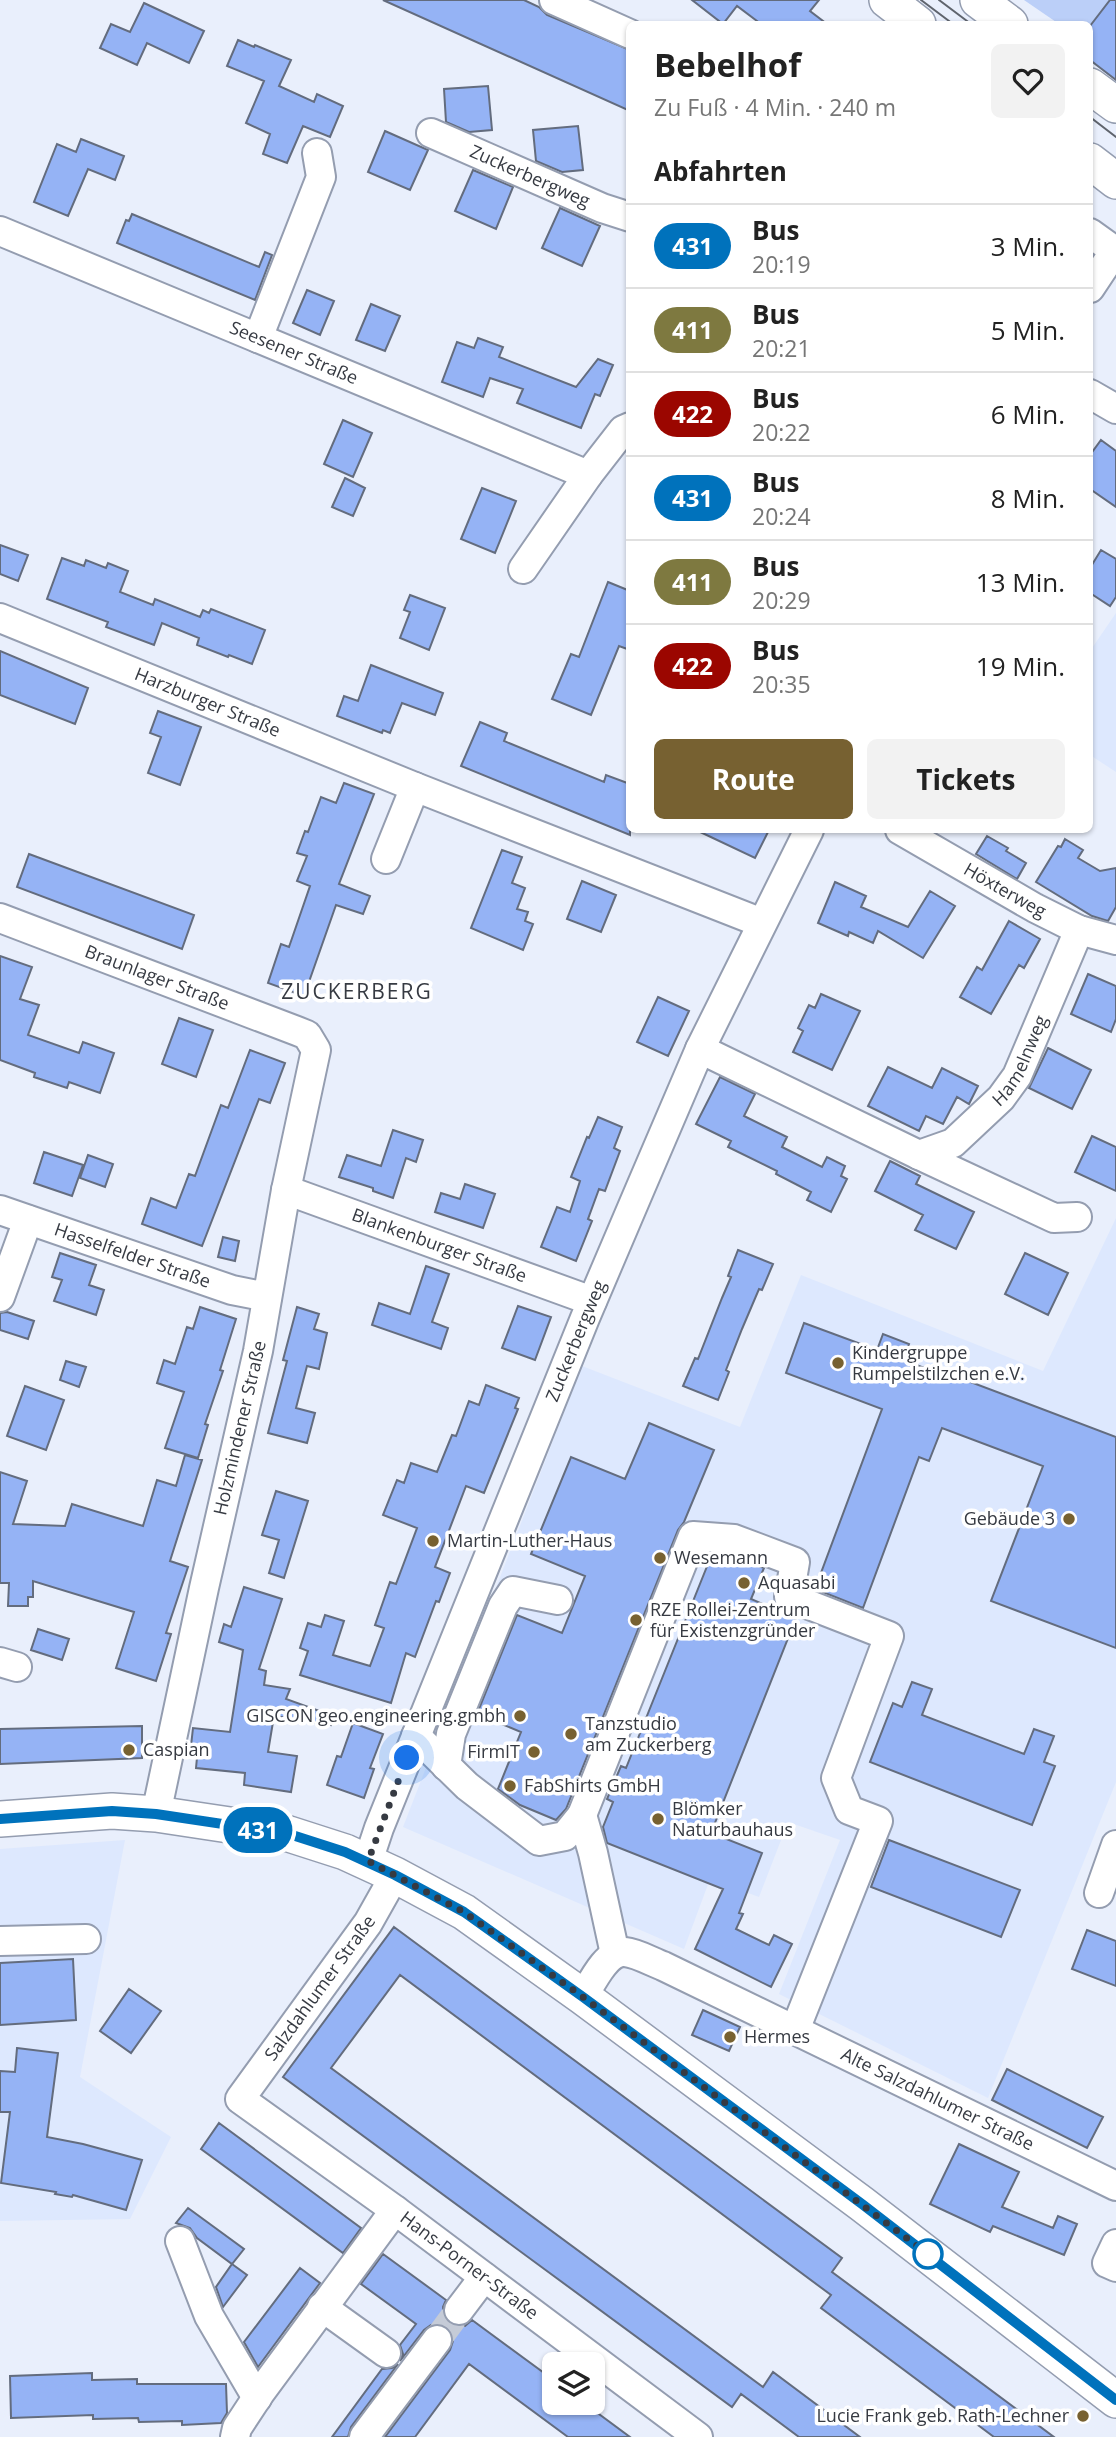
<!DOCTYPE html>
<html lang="de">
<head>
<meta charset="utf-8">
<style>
  :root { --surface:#fff; --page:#f2f2f2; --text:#222; --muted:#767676; --line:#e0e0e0; --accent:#776131 }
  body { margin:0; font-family:"Open Sans",sans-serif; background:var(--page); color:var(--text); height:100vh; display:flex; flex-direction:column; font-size:26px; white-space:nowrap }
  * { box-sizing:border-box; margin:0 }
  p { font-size:23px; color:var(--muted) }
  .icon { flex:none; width:38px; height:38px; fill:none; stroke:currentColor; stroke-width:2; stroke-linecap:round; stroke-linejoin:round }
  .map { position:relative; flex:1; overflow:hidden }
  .panel { position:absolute; left:626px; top:21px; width:467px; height:812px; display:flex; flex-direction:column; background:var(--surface); border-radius:10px; box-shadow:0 2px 5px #0004 }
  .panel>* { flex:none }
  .badge { padding:0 14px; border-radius:23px; font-size:24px; line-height:46px }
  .buttons { position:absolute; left:542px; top:2352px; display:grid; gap:14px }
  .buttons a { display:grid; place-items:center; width:63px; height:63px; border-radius:10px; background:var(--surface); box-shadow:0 2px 5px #0004; font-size:35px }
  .you { position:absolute; width:35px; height:35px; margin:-18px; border:5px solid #fff; border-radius:50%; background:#1a73e8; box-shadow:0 0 0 10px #1a73e833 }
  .map>.badge { position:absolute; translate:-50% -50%; box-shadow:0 0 0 4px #fff }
  h2 { padding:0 28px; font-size:26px; line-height:63px }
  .round { display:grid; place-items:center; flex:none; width:74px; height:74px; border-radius:10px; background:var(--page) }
  .head { display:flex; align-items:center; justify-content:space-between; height:119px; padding:0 28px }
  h1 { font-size:33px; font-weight:700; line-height:52px }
  .primary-button { display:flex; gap:14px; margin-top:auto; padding:14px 28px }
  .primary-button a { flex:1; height:80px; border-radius:10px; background:var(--accent); color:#fff; font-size:28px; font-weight:700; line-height:80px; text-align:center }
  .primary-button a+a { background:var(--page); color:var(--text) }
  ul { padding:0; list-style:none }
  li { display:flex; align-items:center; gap:21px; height:84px; padding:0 28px; border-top:2px solid var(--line) }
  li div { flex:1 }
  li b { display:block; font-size:26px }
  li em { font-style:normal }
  li .badge { min-width:77px; font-weight:700; text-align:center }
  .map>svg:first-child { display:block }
</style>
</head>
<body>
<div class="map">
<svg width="1116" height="2437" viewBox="0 0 1116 2437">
  <rect width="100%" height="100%" fill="#e9effc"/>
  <path fill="#dde8fe" d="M1116 613V772L1090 755V651Z
    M1116 1218V1782L988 2098 779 1994 840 1840 788 1822 759 1897 710 1879 684 1949 403 1827 582 1366 740 1427 801 1275 1043 1371Z
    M125 1840 80 2077 171 2137 130 2219 0 2221V1849Z"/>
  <path fill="#bbcff8" d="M1024 0H1116L1090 47V24H1059Z"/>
  <path fill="#95b3f5" stroke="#636c7e" stroke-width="2" d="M383 0H524L539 7 547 15 630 50V111Z
    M692 0H819L810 11 827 24H761L737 6 723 24Z
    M1110 0H1116V80L1090 60V26Z
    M144 3 204 31 189 63 147 43 137 65 100 48 111 24 130 32Z
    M238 40 254 47 255 45 291 60 279 86 314 102 317 94 343 106 330 137 303 126 287 163 263 154 270 134 246 123 264 81 227 66Z
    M488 86 492 130 469 132 446 122 444 89Z
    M578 126 583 170 562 172 536 161 533 130Z
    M385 131 428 150 410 190 368 172Z
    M81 139 124 156 115 180 88 169 68 216 34 202 57 144 76 152Z
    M473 170 513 187 496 229 455 211Z
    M560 208 600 226 582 266 542 248Z
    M132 214 259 267 265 252 272 255 255 300 117 243 126 220 129 221Z
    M307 290 334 301 320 335 293 323Z
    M371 304 400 316 385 351 356 340Z
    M478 338 503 347 499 357 576 387 598 359 613 365 600 396 595 394 581 428 517 403 523 389 490 378 483 397 442 382 457 342 474 348Z
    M343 420 372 433 353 477 324 464Z
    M1101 440 1116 451V507L1090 489V455Z
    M345 478 365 488 353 516 332 507Z
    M482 488 516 501 495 553 461 539Z
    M0 545 28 555 18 581 0 574Z
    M1101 550 1116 559V597L1110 606 1090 593V568Z
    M62 558 84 566 86 560 106 568 108 563 128 571 120 592 153 605 155 599 200 617 203 610 209 613 211 609 265 630 252 664 229 655 228 657 197 645 199 638 162 623 154 645 106 627 108 622 47 599Z
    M608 582 630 591V650L619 646 591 715 552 699 571 654 579 657Z
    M410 595 445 608 429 650 400 638 410 612 404 610Z
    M0 651 88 688 75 724 0 695Z
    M371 665 443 693 435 715 402 703 390 733 383 730 382 733 337 716 344 696 358 701Z
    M158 711 201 727 180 785 148 773 161 737 150 733Z
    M480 722 507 733 504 741 604 782 606 775 630 784V835L461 766Z
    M344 783 374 794 339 884 370 896 363 914 336 905 304 996 268 983 281 944 289 947 310 886 297 881 307 856 297 853 305 831 308 832 321 797 336 803Z
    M696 830H769L755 858Z
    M987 836 1008 848 1006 851 1026 863 1017 879 976 854Z
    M1065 839 1083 850 1078 858 1100 871 1116 868V907L1108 921 1092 916 1036 882 1058 846 1061 847Z
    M502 850 522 857 512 883 525 888 517 909 528 912 525 921 533 924 523 950 471 928Z
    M29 854 194 915 182 949 17 887Z
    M582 881 616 895 601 932 567 919Z
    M835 882 866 896 861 907 908 927 930 891 955 906 923 958 878 931 873 943 849 932 848 936 818 923Z
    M1009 921 1040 939 1024 968 1019 965 991 1014 960 997 977 967 982 970Z
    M0 956 32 967 20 999 39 1005 28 1035 79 1053 83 1042 114 1053 100 1093 69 1082 67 1088 34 1077 35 1073 0 1060Z
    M1088 974 1116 986V1019L1111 1032 1071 1014Z
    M821 994 860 1011 832 1070 793 1052 803 1031 798 1028 809 1005 815 1008Z
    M658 997 689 1011 668 1056 637 1042Z
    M179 1018 213 1030 196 1077 162 1064Z
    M1048 1048 1091 1070 1072 1109 1029 1088Z
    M250 1050 285 1063 270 1103 259 1099 202 1246 142 1224 151 1198 176 1208 189 1174 195 1176 221 1105 228 1108Z
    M888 1067 932 1088 942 1068 978 1086 969 1104 957 1097 943 1124 926 1116 919 1131 868 1106Z
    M720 1077 755 1094 744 1116 787 1137 782 1147 822 1167 827 1157 845 1166 841 1176 847 1179 831 1212 807 1200 811 1192 776 1174 777 1171 728 1147 731 1141 696 1124Z
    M598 1117 622 1127 614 1148 620 1151 605 1191 599 1189 588 1219 592 1221 576 1261 541 1247 557 1207 570 1212 580 1181 571 1177 587 1137 589 1138Z
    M393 1130 423 1140 416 1162 406 1158 393 1198 373 1191V1188L339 1177 347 1155 381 1166Z
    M1092 1136 1116 1147V1191L1075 1172Z
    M44 1152 83 1165 72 1196 34 1183Z
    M88 1155 113 1164 105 1187 80 1178Z
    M890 1161 920 1176 916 1184 974 1212 956 1249 915 1230 923 1215 875 1191Z
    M465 1184 495 1194 483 1228 435 1212 441 1193 460 1199Z
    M223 1237 239 1241 235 1261 218 1257Z
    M738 1250 773 1264 762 1290 759 1289 742 1329 726 1370 729 1372 718 1400 683 1386 695 1358 698 1359 722 1298 731 1277 728 1276Z
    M60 1253 96 1265 89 1285 104 1290 96 1315 54 1301 62 1280 52 1277Z
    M1025 1253 1068 1273 1048 1315 1005 1294Z
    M426 1266 449 1274 432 1322 448 1328 441 1349 372 1325 379 1303 410 1314Z
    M518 1306 551 1317 535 1360 502 1348Z
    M200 1307 236 1319 220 1370 223 1371 205 1424 208 1425 198 1458 165 1448 184 1392 157 1383 164 1360 175 1364 187 1327 193 1329Z
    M297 1307 319 1314 314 1329 327 1333 319 1369 307 1366 296 1408 315 1413 307 1443 268 1433 287 1361 283 1360Z
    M7 1312 34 1321 28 1339 0 1330V1313Z
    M804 1323 877 1350 883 1334 909 1344 903 1360 959 1381 960 1378 1116 1437V1648L991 1601 1043 1466 942 1428 929 1461 919 1457 863 1608 815 1589 882 1409 786 1373Z
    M66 1361 86 1367 79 1387 60 1380Z
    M486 1385 519 1398 515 1408 518 1409 484 1493 466 1486 435 1567 450 1573 439 1602 436 1601 415 1657 406 1653 391 1703 300 1675 308 1651 300 1648 308 1623 321 1627 325 1615 344 1621 333 1655 370 1666 384 1628 375 1625 390 1582 396 1584 417 1528 383 1515 397 1480 404 1483 411 1463 437 1472 452 1435 456 1436 469 1401 479 1405Z
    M25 1386 64 1400 46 1450 7 1436Z
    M649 1423 714 1450 684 1522 678 1530 566 1809 556 1820 520 1805 498 1789 521 1732 477 1714 517 1615 562 1633 585 1576 531 1554 571 1457 625 1479Z
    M185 1455 202 1460 170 1561 188 1567 166 1633 171 1634 156 1681 116 1668 134 1612 33 1581V1597H28V1606H8L9 1583H0V1472L27 1481 13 1524 65 1526 72 1504 143 1526 157 1480 176 1486Z
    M276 1491 308 1501 284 1578 269 1573 279 1540 262 1535Z
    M712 1554 730 1555 764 1568 751 1599 796 1618 711 1833 762 1853 739 1913 743 1914 736 1929 769 1945 774 1935 792 1944 771 1987 695 1949 723 1889 607 1843 603 1827 613 1802 607 1799 621 1766 626 1768Z
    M244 1587 282 1599 259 1669 266 1671 264 1685 290 1689 286 1699 333 1716 331 1725 274 1716 268 1752 297 1756 291 1792 244 1785 245 1773 196 1768 198 1747 191 1746 193 1728 230 1732 243 1650 219 1642 224 1624 231 1627Z
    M38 1629 69 1639 62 1660 31 1650Z
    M912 1682 932 1689 922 1715 1024 1754 1034 1729 1054 1736 1044 1762 1055 1766 1032 1825 870 1762 893 1703 902 1707Z
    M353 1723 383 1734 370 1768 374 1769 364 1798 327 1785 337 1756 341 1757Z
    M142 1726V1758L0 1764V1729Z
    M889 1840 1020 1890 1001 1937 871 1887Z
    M394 1927 842 2258 832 2272 1054 2437H994L821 2308 831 2295 400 1975 331 2068 763 2387 773 2372 860 2437H799L741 2394 732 2407 283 2077Z
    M1087 1930 1116 1941V1986L1072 1969Z
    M73 1959 76 2020 0 2025V1963Z
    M129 1989 161 2011 131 2053 100 2031Z
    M703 2010 740 2027 729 2051 692 2035Z
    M17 2048 58 2053 47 2137 83 2144 142 2160 126 2210 73 2195 72 2197 55 2194 56 2192 1 2183 10 2112H0V2071L15 2072Z
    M1007 2069 1103 2117 1087 2148 992 2100Z
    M219 2123 361 2228 343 2253 201 2149Z
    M959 2144 1019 2172 1002 2207 1053 2228 1058 2216 1077 2224 1064 2255 993 2226 990 2232 930 2204Z
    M188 2208 244 2249 232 2264 197 2238 190 2228 176 2223Z
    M383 2254 446 2300 443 2307 444 2316 450 2324 456 2326H465L472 2320 555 2381V2403H584L630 2437H568L469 2364 415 2437H385L450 2350 453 2341 452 2333 446 2326 440 2324 431 2325 424 2330 400 2361 403 2354 400 2345 416 2324 361 2284Z
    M232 2264 247 2275 223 2307 216 2287Z
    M300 2268 320 2283 258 2367 244 2342Z
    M398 2364 351 2427 348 2437H332L382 2369 392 2368Z
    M92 2373V2380L137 2379V2384H226L227 2413 221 2423 182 2425V2421L139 2422 138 2418 93 2419V2415L11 2418 10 2376Z"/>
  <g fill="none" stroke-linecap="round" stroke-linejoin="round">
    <path stroke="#c5cbd7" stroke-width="28" stroke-dasharray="28 14" stroke-linecap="butt" d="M437 2340 459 2310"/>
    <g stroke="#949db0" stroke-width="32">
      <g id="minor">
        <path d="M554 0 630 34"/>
        <path id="s1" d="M431 133 602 208 630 217"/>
        <path id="s2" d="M0 231 588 475 623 430 630 427"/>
        <path d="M1090 233 1115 251"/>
        <path d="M1090 288 1116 249"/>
        <path d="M258 338 321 177 317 153"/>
        <path d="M1090 394 1116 409"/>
        <path d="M523 569 588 475"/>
        <path id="s3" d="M0 618 415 787 762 923"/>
        <path id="s4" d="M900 830 1035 908 1079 930 1116 940"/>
        <path d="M386 859 415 787"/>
        <path id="s5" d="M0 918 297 1031 307 1035 316 1050 286 1190 258 1351 204 1588 156 1814"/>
        <path d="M700 1049 919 1155 1054 1218 1077 1217"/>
        <path id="s6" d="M919 1155 953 1143 1001 1098 1017 1076 1079 930"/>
        <path id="s7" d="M286 1190 592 1301"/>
        <path id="s8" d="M0 1210 232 1290 267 1297"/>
        <path d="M0 1297 28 1220"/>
        <path d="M0 1662 17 1667"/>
        <path d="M416 1736 467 1786 539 1841 565 1836 582 1815 593 1853 615 1954"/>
        <path d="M446 1766 451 1734 503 1606 513 1591 558 1600"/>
        <path d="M582 1815 693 1536 734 1539 795 1562 789 1597 889 1636 836 1778 849 1810 878 1821 795 2030"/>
        <path id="s9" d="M368 1861 379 1828 585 1318 640 1189 700 1049 809 830"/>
        <path id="s10" d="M395 1875 368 1923 240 2099 395 2210 698 2437"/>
        <path d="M1099 1893 1116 1845"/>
        <path d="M0 1941 86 1939"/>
        <path id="s11" d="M583 1997C591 1984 607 1950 625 1952 637 1953 652 1962 663 1966L1116 2186"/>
        <path d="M180 2241 209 2316 257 2398"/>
        <path d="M1116 2244 1107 2263 1116 2267"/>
        <path d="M322 2307 386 2353"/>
        <path d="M459 2310 484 2277"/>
        <path d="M235 2437 237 2428 260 2393 395 2210"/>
        <path d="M364 2437 437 2340"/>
      </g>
    </g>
    <g stroke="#949db0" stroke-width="38">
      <path id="major" d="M887 0 918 24
        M978 0 1010 24
        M1090 86 1116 105
        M1090 161 1116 181
        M0 1819 112 1811 156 1814 289 1834 345 1852 395 1875 464 1912 583 1997 862 2204 1116 2400"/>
    </g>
    <use href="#minor" stroke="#fff" stroke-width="28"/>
    <use href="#major" stroke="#fff" stroke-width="35"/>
    <path stroke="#5f646d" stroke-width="2" d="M921 0 953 24
      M939 0 971 24
      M1090 117 1116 137"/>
  </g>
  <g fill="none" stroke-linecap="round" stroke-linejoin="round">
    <g stroke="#fff" stroke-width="16">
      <path id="line" d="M0 1819 112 1811 156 1814 289 1834 345 1852 395 1875 464 1912 583 1997 862 2204 1116 2400"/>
    </g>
    <use href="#line" stroke="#0072bc" stroke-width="10"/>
    <path stroke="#363a42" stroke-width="7" stroke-dasharray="0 12.6" d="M407 1758 368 1861 464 1912 583 1997 928 2254"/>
  </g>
  <g fill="#776131" stroke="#fff" stroke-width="2.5">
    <circle cx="838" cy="1363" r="7"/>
    <circle cx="1069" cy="1519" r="7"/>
    <circle cx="433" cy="1541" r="7"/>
    <circle cx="660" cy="1558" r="7"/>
    <circle cx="744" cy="1583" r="7"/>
    <circle cx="636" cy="1620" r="7"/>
    <circle cx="520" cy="1716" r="7"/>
    <circle cx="571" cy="1734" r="7"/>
    <circle cx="129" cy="1750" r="7"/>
    <circle cx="534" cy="1752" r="7"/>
    <circle cx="510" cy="1786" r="7"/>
    <circle cx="658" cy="1819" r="7"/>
    <circle cx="730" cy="2037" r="7"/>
    <circle cx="1083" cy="2416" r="7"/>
  </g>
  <circle fill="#fff" stroke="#0072bc" stroke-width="3.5" cx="928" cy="2254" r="14"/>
  <g text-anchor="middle" stroke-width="7" stroke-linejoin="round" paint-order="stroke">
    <g font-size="18" fill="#363a42" stroke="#fff">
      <text dy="6" stroke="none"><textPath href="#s1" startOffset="108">Zuckerbergweg</textPath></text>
      <text dy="6" stroke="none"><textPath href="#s2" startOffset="318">Seesener Straße</textPath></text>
      <text dy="6" stroke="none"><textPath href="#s3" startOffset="224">Harzburger Straße</textPath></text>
      <text dy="6" stroke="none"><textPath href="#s4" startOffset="121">Höxterweg</textPath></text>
      <text dy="6" stroke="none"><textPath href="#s5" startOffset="168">Braunlager Straße</textPath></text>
      <text dy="6" stroke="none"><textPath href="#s6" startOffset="144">Hamelnweg</textPath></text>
      <text dy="6" stroke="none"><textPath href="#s7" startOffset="163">Blankenburger Straße</textPath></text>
      <text dy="6" stroke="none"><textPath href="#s8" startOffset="140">Hasselfelder Straße</textPath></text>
      <text dy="6" stroke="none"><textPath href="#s9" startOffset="560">Zuckerbergweg</textPath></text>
      <text transform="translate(240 1428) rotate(-77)" y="6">Holzmindener Straße</text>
      <text transform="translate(320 1988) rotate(-54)" y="6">Salzdahlumer Straße</text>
      <text dy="6" stroke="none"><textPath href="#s11" startOffset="410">Alte Salzdahlumer Straße</textPath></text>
      <text dy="6" stroke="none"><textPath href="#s10" startOffset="556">Hans-Porner-Straße</textPath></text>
    </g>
    <g font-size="18" fill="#363a42" stroke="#fff" text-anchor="start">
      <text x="852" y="1359">Kindergruppe<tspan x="852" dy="21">Rumpelstilzchen e.V.</tspan></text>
      <text x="1055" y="1525" text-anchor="end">Gebäude 3</text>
      <text x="447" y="1547">Martin-Luther-Haus</text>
      <text x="674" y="1564">Wesemann</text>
      <text x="758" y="1589">Aquasabi</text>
      <text x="650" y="1616">RZE Rollei-Zentrum<tspan x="650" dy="21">für Existenzgründer</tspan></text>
      <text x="506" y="1722" text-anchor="end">GISCON geo.engineering.gmbh</text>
      <text x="585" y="1730">Tanzstudio<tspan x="585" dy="21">am Zuckerberg</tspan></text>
      <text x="143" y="1756">Caspian</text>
      <text x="520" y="1758" text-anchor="end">FirmIT</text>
      <text x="524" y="1792">FabShirts GmbH</text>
      <text x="672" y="1815">Blömker<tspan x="672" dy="21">Naturbauhaus</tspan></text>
      <text x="744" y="2043">Hermes</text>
      <text x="1069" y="2422" text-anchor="end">Lucie Frank geb. Rath-Lechner</text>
    </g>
    <g font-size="21" letter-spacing="2" fill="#363a42" stroke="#fff">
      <text x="357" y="999">ZUCKERBERG</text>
    </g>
  </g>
</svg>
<div class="buttons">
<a><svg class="icon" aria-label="layers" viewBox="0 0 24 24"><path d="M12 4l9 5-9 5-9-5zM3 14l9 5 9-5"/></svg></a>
</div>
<div class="you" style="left:407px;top:1758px"></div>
<b class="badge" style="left:258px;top:1830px;background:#0072bc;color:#fff">431</b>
<section class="panel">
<div class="head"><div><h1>Bebelhof</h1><p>Zu Fuß · 4 Min. · 240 m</p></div><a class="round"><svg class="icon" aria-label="heart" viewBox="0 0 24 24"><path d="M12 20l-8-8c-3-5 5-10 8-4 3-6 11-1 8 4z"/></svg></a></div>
<h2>Abfahrten</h2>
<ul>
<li><span class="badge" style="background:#0072bc;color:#fff">431</span><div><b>Bus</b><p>20:19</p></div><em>3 Min.</em></li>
<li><span class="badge" style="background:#7e7940;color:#fff">411</span><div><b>Bus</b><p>20:21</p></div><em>5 Min.</em></li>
<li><span class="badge" style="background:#9b0600;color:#fff">422</span><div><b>Bus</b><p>20:22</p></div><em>6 Min.</em></li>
<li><span class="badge" style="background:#0072bc;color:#fff">431</span><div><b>Bus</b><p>20:24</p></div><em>8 Min.</em></li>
<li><span class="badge" style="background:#7e7940;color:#fff">411</span><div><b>Bus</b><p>20:29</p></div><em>13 Min.</em></li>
<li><span class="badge" style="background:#9b0600;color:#fff">422</span><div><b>Bus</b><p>20:35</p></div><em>19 Min.</em></li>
</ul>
<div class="primary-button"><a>Route</a><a>Tickets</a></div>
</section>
</div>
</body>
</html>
